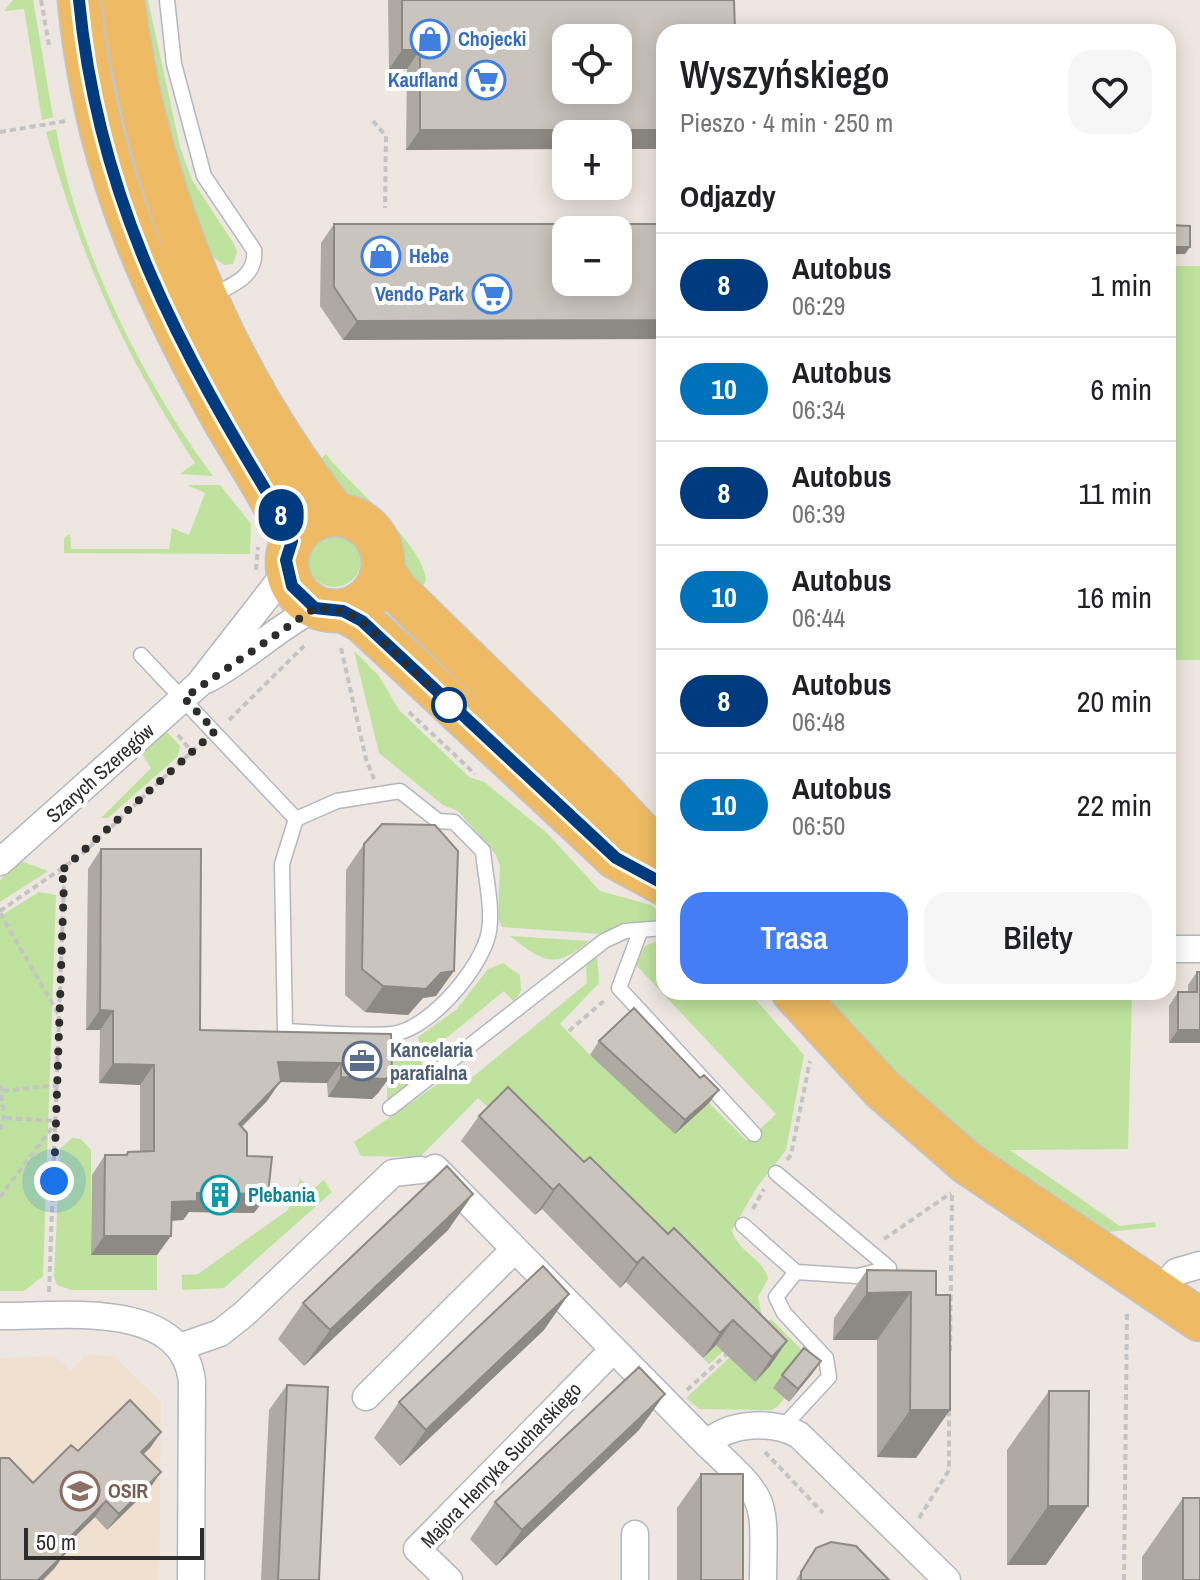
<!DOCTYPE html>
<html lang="pl">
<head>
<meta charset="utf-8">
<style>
  :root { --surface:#fff; --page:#f6f6f6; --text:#202124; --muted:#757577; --line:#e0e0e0; --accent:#447ef7 }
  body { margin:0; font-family:"Archivo Narrow",sans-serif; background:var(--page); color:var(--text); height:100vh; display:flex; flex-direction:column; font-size:30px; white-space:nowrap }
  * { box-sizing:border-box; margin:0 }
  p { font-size:26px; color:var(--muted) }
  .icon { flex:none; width:44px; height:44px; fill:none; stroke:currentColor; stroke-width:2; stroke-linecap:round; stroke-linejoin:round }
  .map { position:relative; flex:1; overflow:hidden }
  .side { position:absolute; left:656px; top:24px; width:520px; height:976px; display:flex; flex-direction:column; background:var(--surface); border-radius:24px; box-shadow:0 4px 20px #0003 }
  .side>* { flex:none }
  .badge { padding:0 16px; border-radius:26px; font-size:28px; line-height:52px }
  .tools { position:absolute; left:552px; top:24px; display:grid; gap:16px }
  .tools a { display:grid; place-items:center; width:80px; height:80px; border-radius:16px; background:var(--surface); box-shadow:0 4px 20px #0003; font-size:40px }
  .scale { position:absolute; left:24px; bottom:20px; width:180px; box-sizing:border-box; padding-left:8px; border:4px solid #2d2d2d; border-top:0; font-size:22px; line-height:28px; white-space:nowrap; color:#2d2d2d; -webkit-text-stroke:6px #fff; paint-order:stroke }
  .you { position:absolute; width:40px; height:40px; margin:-20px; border:6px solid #fff; border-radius:50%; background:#1a73e8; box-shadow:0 0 0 12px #1a73e833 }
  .map>.badge { position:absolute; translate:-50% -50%; box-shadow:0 0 0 4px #fff }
  h2 { padding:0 24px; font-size:30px; line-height:72px }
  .round { display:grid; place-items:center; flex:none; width:84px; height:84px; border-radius:24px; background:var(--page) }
  .head { display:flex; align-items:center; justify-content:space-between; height:136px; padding:0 24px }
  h1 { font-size:38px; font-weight:600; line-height:60px }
  .action { display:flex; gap:16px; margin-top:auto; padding:16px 24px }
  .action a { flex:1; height:92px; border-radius:24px; background:var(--accent); color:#fff; font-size:32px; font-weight:600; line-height:92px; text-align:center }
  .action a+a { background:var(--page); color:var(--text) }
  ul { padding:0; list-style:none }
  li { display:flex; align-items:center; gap:24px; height:104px; padding:0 24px; border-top:2px solid var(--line) }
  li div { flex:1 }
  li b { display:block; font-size:30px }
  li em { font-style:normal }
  li .badge { min-width:88px; font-weight:700; text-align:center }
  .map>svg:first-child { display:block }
</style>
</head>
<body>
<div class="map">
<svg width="1200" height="1580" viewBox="0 0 1200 1580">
  <rect width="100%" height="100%" fill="#eee6e0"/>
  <path fill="#efe0d0" d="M85 1355 113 1356 161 1402 159 1580H0V1358L54 1356 71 1371Z"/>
  <path fill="#bfe39e" d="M13 0H33L53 117 42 120 24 9 4 11Z
    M137 0H148L180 147 192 180 234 244 237 252 233 264 224 265 210 255 191 214Z
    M56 129C76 247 142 381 213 476L180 474 195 463C123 352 82 260 46 132Z
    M1168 266H1200V660H1168Z
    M326 454C349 485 423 543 426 580L419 593 399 560 384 520 369 507 340 491 316 463Z
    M187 485H220L251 524 250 554 64 553V538L70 534 71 549H169L172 528 189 535 205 493Z
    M307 560a27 27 0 1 1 54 0a27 27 0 1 1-54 0Z
    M354 651 379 676 399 710 469 777 484 782 547 833 600 891 651 905 664 916V922H625L601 934 502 927 498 917 500 866 496 855 458 811 443 805 379 753Z
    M166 731 180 746 178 756 108 818H101L151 768 142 754Z
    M21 861 48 871 0 902V880Z
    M39 892 56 895 43 1276 24 1291H0V916Z
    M510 936 589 941C554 971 542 961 510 936Z
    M664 938V992H749L804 1055 786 1150 757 1187 732 1230C737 1252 763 1257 768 1279L758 1297 762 1316 709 1364 703 1358 731 1329 478 1098 420 1157 361 1156 354 1142 451 1075 463 1085 587 983 586 967 597 953 599 983 560 1024 590 1055 709 1103 747 1141 776 1114 636 965 645 946Z
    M503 963 520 975 521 991 514 1002 504 991 444 1040 452 1051 446 1056 420 1048 418 1037 456 1010 488 969Z
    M816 992H1132L1128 1149 1010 1150 1120 1226 1155 1222 1156 1227 1098 1233 1052 1202 912 1094Z
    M395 1048 418 1056 425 1068 423 1074 387 1100V1061Z
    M72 1138 81 1139 91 1150V1255H157V1290H71L57 1285 54 1277 60 1149Z
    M300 1179 312 1190 324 1180 332 1192 224 1288 182 1290V1275L198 1274 288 1210Z
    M771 1319 810 1358 811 1367 778 1406 772 1410 699 1409 686 1398Z"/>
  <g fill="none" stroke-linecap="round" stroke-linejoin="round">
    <g stroke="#b3b7c0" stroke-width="17">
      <path id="service" d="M167 0 174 64 204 176 254 250C257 277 232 285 211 296
        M141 655 296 819 282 864 285 1031C313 1032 372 1038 397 1033 433 1025 483 966 489 931 493 906 485 876 483 851L454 822 438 821 400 791 337 801 296 819
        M640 932 619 988 754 1134
        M390 1108 604 941 625 931 664 928
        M776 1173 889 1268 858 1276 796 1272
        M743 1225 796 1272 776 1297 784 1313 826 1358 829 1377 782 1428"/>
    </g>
    <g stroke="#b3b7c0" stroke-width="29">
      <path id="minor" d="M206 680C245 660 276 628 315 608
        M0 862 199 684 287 571
        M1168 949H1200
        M435 1168 707 1444C729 1422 772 1420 799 1435L947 1580
        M1160 1293 1176 1272 1200 1265
        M0 1316C59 1317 182 1298 192 1381L191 1580
        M180 1347 220 1333 244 1314 393 1173 421 1170
        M366 1397 513 1251
        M707 1444C769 1503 764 1495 763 1580
        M635 1534V1580
        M449 1580 417 1549 613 1350"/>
    </g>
    <g stroke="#c4c4c4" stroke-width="45">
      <path id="primary" d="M79 0C94 154 141 268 214 402 239 449 271 492 292 541
        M123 0C146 184 221 369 336 515
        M287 563a48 48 0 1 1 96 0a48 48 0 1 1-96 0Z
        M383 570 395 589 601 791 664 858
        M343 611 362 621 616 858 664 884
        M793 992 882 1089 967 1163 1200 1320"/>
    </g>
    <path stroke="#c4c4c4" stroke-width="4" stroke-dasharray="6 4" stroke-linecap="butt" d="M41 0 49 45
      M373 121 386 136 385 208
      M0 132 66 121
      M256 570 258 547
      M341 648 366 759 374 779
      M409 712 475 774
      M229 720 304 646
      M178 735 192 752
      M0 911 81 855 200 744
      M0 913 59 1015
      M569 1031 606 999
      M0 1085 4 1118 0 1129
      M3 1091 59 1085
      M787 1160 791 1155 810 1061
      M0 1197 57 1121 4 1118
      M753 1209 764 1189
      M884 1239 951 1193
      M49 1292 64 881 59 873
      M950 1351 952 1192
      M687 1390 728 1353
      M765 1452 823 1513
      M919 1518 949 1470V1408
      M1124 1580 1127 1310"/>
    <use href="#service" stroke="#fff" stroke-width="14"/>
    <use href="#minor" stroke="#fff" stroke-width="26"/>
    <use href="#primary" stroke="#eebb64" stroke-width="42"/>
  </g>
  <path fill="#aea9a3" d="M388 0H734L664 32V149H618V134H566V149L406 150 407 69H389Z
    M334 224H664L343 340 320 306 321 243Z
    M364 844 436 996 423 998 408 1015 365 1012 345 995 346 870Z
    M101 849 200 1030 392 1074 378 1093 372 1099 328 1097 327 1083 280 1082 267 1101 242 1127 247 1156 268 1194 254 1213 189 1212 183 1220 171 1221 157 1255H91L92 1175 105 1155H125L128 1152H140V1085L99 1083 100 1030H86L88 869Z
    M1197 972H1200V1043H1169V1006L1178 992H1188V985Z
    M599 1041 709 1103 675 1134 590 1055Z
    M479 1116 584 1162 787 1341 770 1366 755 1382 716 1345 703 1358 626 1282 620 1288 542 1209 535 1215 461 1141Z
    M473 1194 448 1230 304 1366 278 1339 303 1303Z
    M867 1270 936 1295 950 1410 916 1458 877 1457V1340H833L834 1318Z
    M544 1330 400 1466 374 1438 399 1402Z
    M821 1361 789 1402 773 1388 782 1375Z
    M287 1385 319 1580H261L269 1410Z
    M1049 1391H1089L1046 1565H1007V1450Z
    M639 1430 496 1566 470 1539 495 1502Z
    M161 1432 150 1448 143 1454 150 1488 107 1530 95 1517 62 1549 65 1553 54 1569 33 1483 78 1451Z
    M701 1474 743 1580H677V1508Z
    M1183 1498 1200 1580H1142V1557Z
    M816 1548 889 1580H796Z"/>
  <path fill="#8d8985" d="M402 50H420L407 69H389Z
    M420 130H664V149H618V134H566V149L406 150Z
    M1168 247H1190L1185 254H1168Z
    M664 320V339L343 340 357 321Z
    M454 971 436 996 423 998 408 1015 365 1012 383 986Z
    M100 1010 113 1011 100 1030H86Z
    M1178 1030H1200V1043H1169Z
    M278 1062 341 1063 327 1083 280 1082 267 1101 225 1143Z
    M113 1064 154 1065 140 1085 99 1083Z
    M392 1074 378 1093 372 1099 328 1097 341 1077Z
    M719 1090 709 1103 675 1134 685 1120Z
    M559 1184 542 1209 535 1215 553 1190Z
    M197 1193 268 1194 254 1213 189 1212 183 1220 158 1221 172 1202Z
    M473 1194 448 1230 304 1366 330 1330Z
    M104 1236H171L157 1255H91Z
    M643 1257 626 1282 620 1288 637 1263Z
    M911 1292 877 1340H833L867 1293Z
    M569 1294 544 1330 400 1466 426 1430Z
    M733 1320 716 1345 703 1358 720 1333Z
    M787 1341 770 1366 755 1382 772 1357Z
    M821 1361 812 1374 789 1402 798 1389Z
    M665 1394 639 1430 496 1566 522 1530Z
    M910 1410H950L916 1458 877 1457Z
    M161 1432 150 1448 129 1468 141 1452Z
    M161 1472 150 1488 107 1530 119 1514Z
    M106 1501 95 1517 48 1563 60 1547Z
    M1048 1506H1088L1046 1565H1007Z
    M65 1553 54 1569 43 1580H38Z"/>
  <path fill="#cac4be" stroke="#8d8985" stroke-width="2" fill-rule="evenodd" d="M402 0H734L735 32H664V130H420V50H402ZM566 38H618V90H566Z
    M334 224H664V320L357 321 334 287ZM566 230H618V282H566Z
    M1168 225 1190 226V247H1168Z
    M382 824 435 825 458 851 454 971 441 973 426 989 383 986 362 969 364 844Z
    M101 849H201L200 1030 391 1034 392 1074 385 1079 341 1077V1063L278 1062 281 1081 239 1124 247 1133V1156L272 1157 268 1194 197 1193V1201L172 1202 171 1236H104L105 1155H127L128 1152 154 1151V1065L113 1064V1011L100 1010Z
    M1197 972H1200V1030H1178V992H1197Z
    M634 1008 700 1078 704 1075 719 1090 685 1120 599 1041Z
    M508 1087 584 1162 590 1157 668 1234 674 1228 787 1341 772 1357 733 1320 720 1333 643 1257 637 1263 559 1184 553 1190 479 1116Z
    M447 1166 473 1194 330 1330 303 1303Z
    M543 1266 569 1294 426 1430 399 1402Z
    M867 1270 936 1271V1295H950V1410H910L911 1292 867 1293Z
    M804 1348 821 1361 798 1389 782 1375Z
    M639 1367 665 1394 522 1530 495 1502Z
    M287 1385 328 1387 319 1580H278Z
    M1049 1391H1089L1088 1506H1048Z
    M130 1400 161 1432 141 1452 161 1472 119 1514 106 1501 60 1547 65 1553 38 1580H0V1458H9L33 1483 71 1445 78 1451Z
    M701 1474H743V1580H701Z
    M1183 1498H1200V1580H1183Z
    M831 1542 856 1546 889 1580H801V1572L816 1548Z"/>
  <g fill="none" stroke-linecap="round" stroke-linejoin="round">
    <g stroke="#fff" stroke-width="18">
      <path id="line" d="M79 0C98 201 179 349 282 517L292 541 286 560 292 586 315 608 343 611 362 621 616 858 664 884"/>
    </g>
    <use href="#line" stroke="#003b80" stroke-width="12"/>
    <path stroke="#2d2d2d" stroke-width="8" stroke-dasharray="0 14.4" d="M54 1181 64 881 59 873 215 731 184 698 315 608 343 611 362 621 449 705"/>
  </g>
  <defs>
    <g id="shop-ring" transform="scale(2)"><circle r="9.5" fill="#fff" stroke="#3f7fe0" stroke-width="1.5"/><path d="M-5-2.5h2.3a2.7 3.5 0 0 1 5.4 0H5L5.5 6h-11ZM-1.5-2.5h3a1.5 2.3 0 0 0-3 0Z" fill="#3f7fe0"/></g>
    <g id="supermarket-ring" transform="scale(2)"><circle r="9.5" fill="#fff" stroke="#3f7fe0" stroke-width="1.5"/><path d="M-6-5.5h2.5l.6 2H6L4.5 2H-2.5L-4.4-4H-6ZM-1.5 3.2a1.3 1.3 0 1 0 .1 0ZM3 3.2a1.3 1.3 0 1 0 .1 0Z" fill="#3f7fe0"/></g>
    <g id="office-ring" transform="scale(2)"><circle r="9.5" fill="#fff" stroke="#5c6f8a" stroke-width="1.5"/><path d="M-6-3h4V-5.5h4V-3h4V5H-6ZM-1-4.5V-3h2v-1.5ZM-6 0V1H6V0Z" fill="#5c6f8a"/></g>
    <g id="building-ring" transform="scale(2)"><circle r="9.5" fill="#fff" stroke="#0f9aa8" stroke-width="1.5"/><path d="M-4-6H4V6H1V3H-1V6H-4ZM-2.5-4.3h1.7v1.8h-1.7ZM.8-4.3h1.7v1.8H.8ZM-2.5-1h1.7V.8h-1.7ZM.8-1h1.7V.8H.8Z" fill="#0f9aa8"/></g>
    <g id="school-ring" transform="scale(2)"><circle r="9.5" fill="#fff" stroke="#8d6e63" stroke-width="1.5"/><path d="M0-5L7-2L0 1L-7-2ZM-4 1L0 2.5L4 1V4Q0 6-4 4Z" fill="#8d6e63"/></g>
  </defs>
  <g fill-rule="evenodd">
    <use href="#shop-ring" x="430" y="39"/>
    <use href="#supermarket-ring" x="486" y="80"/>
    <use href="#shop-ring" x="381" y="256"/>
    <use href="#supermarket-ring" x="492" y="294"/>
    <use href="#office-ring" x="362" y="1061"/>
    <use href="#building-ring" x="220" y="1195"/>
    <use href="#school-ring" x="80" y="1491"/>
  </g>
  <circle fill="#fff" stroke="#003b80" stroke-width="4" cx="449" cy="705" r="16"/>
  <g text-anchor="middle" stroke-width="8" stroke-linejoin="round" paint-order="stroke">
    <g font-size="20" font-weight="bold" fill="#366cbe" stroke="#fff" text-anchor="start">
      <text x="458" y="46">Chojecki</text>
      <text x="458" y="87" text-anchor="end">Kaufland</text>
      <text x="409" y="263">Hebe</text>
      <text x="464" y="301" text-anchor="end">Vendo Park</text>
    </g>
    <g font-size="20" fill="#2d2d2d" stroke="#fff">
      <text transform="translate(100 773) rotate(-42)" y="7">Szarych Szeregów</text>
      <text transform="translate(501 1465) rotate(-46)" y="7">Majora Henryka Sucharskiego</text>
    </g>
    <g font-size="20" font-weight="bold" fill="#4e5e75" stroke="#fff" text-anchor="start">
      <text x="390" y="1057">Kancelaria<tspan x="390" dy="23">parafialna</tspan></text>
    </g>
    <g font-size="20" font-weight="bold" fill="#0d838f" stroke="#fff" text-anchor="start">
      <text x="248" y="1202">Plebania</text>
    </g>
    <g font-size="20" font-weight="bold" fill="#785e54" stroke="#fff" text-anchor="start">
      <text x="108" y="1498">OSIR</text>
    </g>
  </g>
</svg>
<div class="tools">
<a><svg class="icon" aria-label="locate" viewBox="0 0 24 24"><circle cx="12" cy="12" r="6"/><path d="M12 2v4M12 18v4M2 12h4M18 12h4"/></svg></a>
<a>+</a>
<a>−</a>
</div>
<div class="scale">50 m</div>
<div class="you" style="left:54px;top:1181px"></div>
<b class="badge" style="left:281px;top:515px;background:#003b80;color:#fff">8</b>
<section class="side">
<div class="head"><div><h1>Wyszyńskiego</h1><p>Pieszo · 4 min · 250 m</p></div><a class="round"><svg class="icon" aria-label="heart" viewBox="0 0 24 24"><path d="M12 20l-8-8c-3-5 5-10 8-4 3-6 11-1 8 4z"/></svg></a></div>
<h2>Odjazdy</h2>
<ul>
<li><span class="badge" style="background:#003b80;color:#fff">8</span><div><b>Autobus</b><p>06:29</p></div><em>1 min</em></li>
<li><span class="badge" style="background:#0072bc;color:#fff">10</span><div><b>Autobus</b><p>06:34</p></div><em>6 min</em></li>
<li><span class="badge" style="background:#003b80;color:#fff">8</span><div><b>Autobus</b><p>06:39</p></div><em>11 min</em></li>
<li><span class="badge" style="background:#0072bc;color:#fff">10</span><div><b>Autobus</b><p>06:44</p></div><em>16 min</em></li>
<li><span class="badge" style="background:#003b80;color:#fff">8</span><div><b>Autobus</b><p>06:48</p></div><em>20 min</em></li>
<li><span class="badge" style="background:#0072bc;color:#fff">10</span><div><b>Autobus</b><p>06:50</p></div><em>22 min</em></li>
</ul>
<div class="action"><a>Trasa</a><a>Bilety</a></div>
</section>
</div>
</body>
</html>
